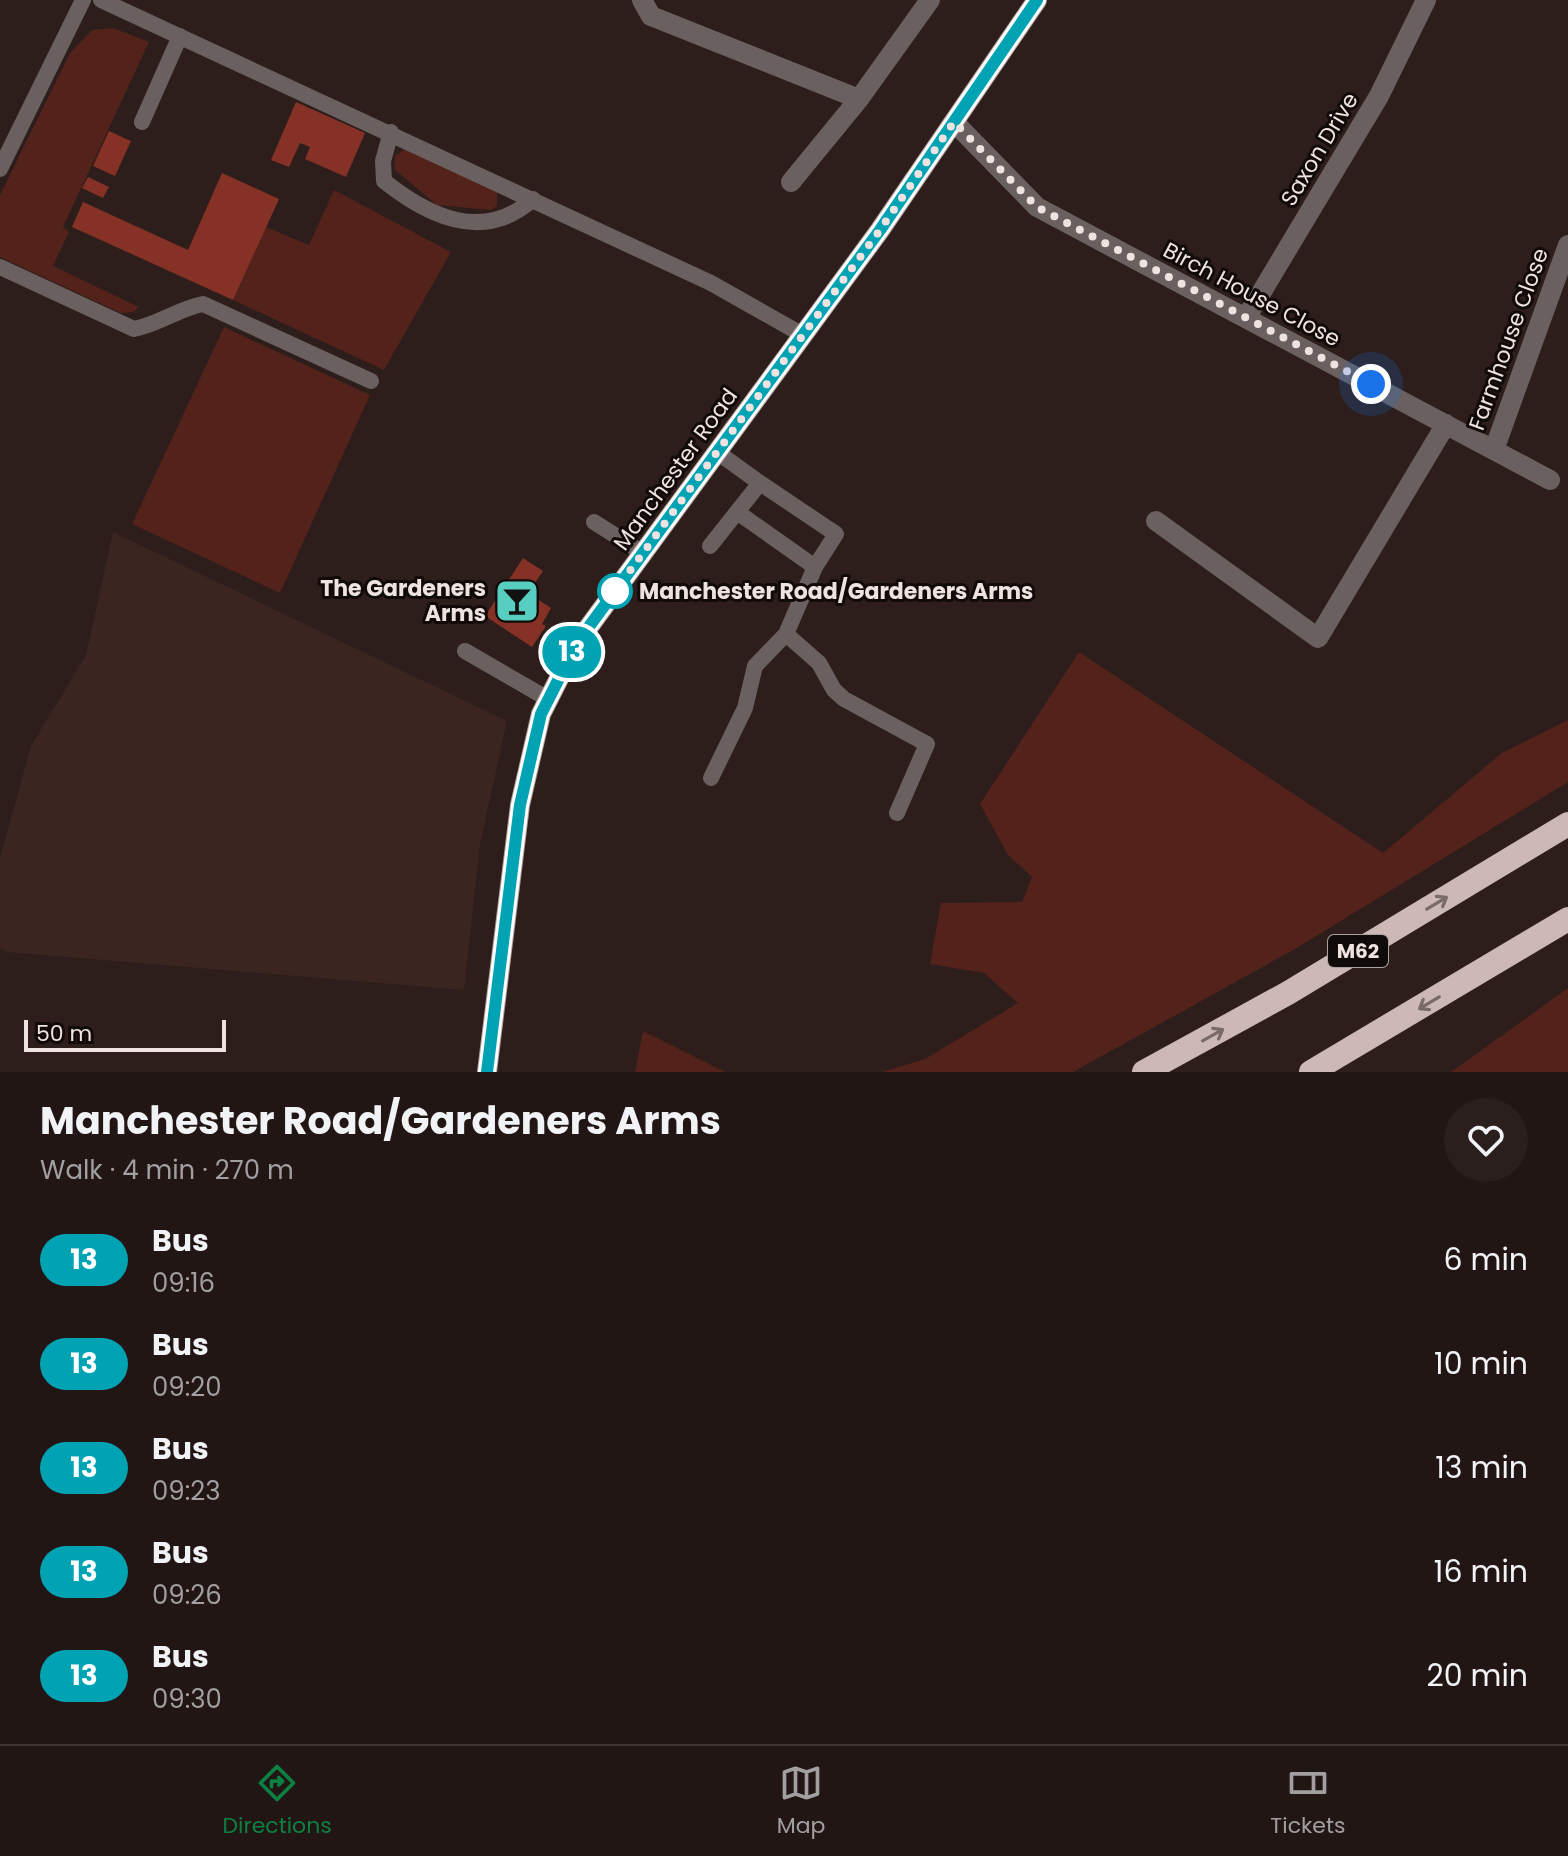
<!DOCTYPE html>
<html lang="en">
<head>
<meta charset="utf-8">
<style>
  :root { --surface:#221614; --page:#2a1f1d; --text:#f1f3f6; --muted:#a29fa0; --line:#3f3534; --accent:#0b8043 }
  body { margin:0; font-family:Poppins,sans-serif; background:var(--page); color:var(--text); height:100vh; display:flex; flex-direction:column; font-size:30px; white-space:nowrap }
  * { box-sizing:border-box; margin:0 }
  p { font-size:26px; color:var(--muted) }
  .icon { flex:none; width:44px; height:44px; fill:none; stroke:currentColor; stroke-width:2; stroke-linecap:round; stroke-linejoin:round }
  .map { position:relative; height:1072px; overflow:hidden }
  .panel { display:flex; flex-direction:column; background:var(--surface); flex:1 }
  .panel>* { flex:none }
  .badge { padding:0 16px; border-radius:26px; font-size:28px; line-height:52px }
  .scale { position:absolute; left:24px; bottom:20px; width:202px; box-sizing:border-box; padding-left:8px; border:4px solid #eee3e1; border-top:0; font-size:22px; line-height:28px; white-space:nowrap; color:#eee3e1; -webkit-text-stroke:6px #100a09; paint-order:stroke }
  .you { position:absolute; width:40px; height:40px; margin:-20px; border:6px solid #fff; border-radius:50%; background:#1a73e8; box-shadow:0 0 0 12px #1a73e833 }
  .map>.badge { position:absolute; translate:-50% -50%; box-shadow:0 0 0 4px #fff }
  .round { display:grid; place-items:center; flex:none; width:84px; height:84px; border-radius:42px; background:var(--page) }
  .head { display:flex; align-items:center; justify-content:space-between; height:136px; padding:0 40px }
  h1 { font-size:38px; font-weight:700; line-height:60px }
  ul { padding:0; list-style:none }
  li { display:flex; align-items:center; gap:24px; height:104px; padding:0 40px }
  li div { flex:1 }
  li b { display:block; font-size:30px }
  li em { font-style:normal }
  li .badge { min-width:88px; font-weight:700; text-align:center }
  .dock { display:flex; justify-content:space-around; align-items:center; height:112px; border-top:2px solid var(--line); background:var(--surface); font-size:22px; color:var(--muted) }
  .dock a { display:grid; justify-items:center; gap:4px }
  .dock .current { color:var(--accent) }
  .map>svg:first-child { display:block }
</style>
</head>
<body>
<div class="map">
<svg width="1568" height="1072" viewBox="0 0 1568 1072">
  <rect width="100%" height="100%" fill="#2d1e1b"/>
  <path fill="#3a2521" d="M113 532 507 721 480 844 464 990 7 952 0 948V858L31 746 86 655Z"/>
  <path fill="#53221a" d="M113 28 149 42 63 227 69 232 53 266 139 307 133 312 121 313 0 257V195L70 53 92 30Z
    M405 149 497 192V206L491 210 437 205 394 169 395 156Z
    M334 190 451 252 384 370 233 300 266 227 309 245Z
    M224 327 370 395 280 593 132 524Z
    M1079 652 1383 853 1502 753 1568 720V782L1295 949 1073 1072H882L925 1059 1018 1003 984 973 930 964 941 903 1022 902 1032 877 1008 855 980 804Z
    M1568 988V1072H1451Z
    M643 1031 725 1072H635Z"/>
  <path fill="#853125" d="M296 102 365 133 346 177 305 159 310 147 300 143 289 167 271 160Z
    M109 131 131 141 115 176 93 166Z
    M222 173 279 199 233 300 72 227 83 202 188 250Z
    M88 177 109 187 103 198 82 188Z
    M523 558 543 571 528 593 551 608 542 624 546 626 532 647 485 616Z"/>
  <g fill="none" stroke-linecap="round" stroke-linejoin="round">
    <path stroke="#69605f" stroke-width="16" d="M101 0 711 283 803 335
      M142 122 180 36
      M391 132 383 161 384 181C429 217 484 243 533 199
      M0 169 83 0
      M0 267 134 329C159 324 178 309 203 304L371 381
      M717 452 760 483 737 512 815 567 786 634 819 663 834 690 844 699 927 744 897 813
      M760 483 836 534 815 567
      M594 522 643 553
      M710 546 737 512
      M465 651 548 699
      M711 778 745 708 755 666 786 634"/>
    <path stroke="#69605f" stroke-width="20" d="M642 0 651 16 859 99
      M954 122 1037 207 1550 480
      M791 182 859 99 930 0
      M1246 318 1379 96 1426 0
      M1494 450 1568 245
      M1156 521 1318 638 1446 424"/>
    <path stroke="#b09f9c" stroke-width="20" d="M487 1072 520 805 541 714 577 643 880 230 1037 0"/>
    <path stroke="#ccb8b4" stroke-width="24" d="M1144 1072 1288 993 1568 824
      M1311 1072 1568 919"/>
  </g>
  <defs><path id="oneway-shaft" d="M-6 0H5M1.5-3L5.5 0L1.5 3" fill="none" stroke-width="1.6" stroke-linecap="round" stroke-linejoin="round" transform="scale(2)"/></defs>
  <g stroke="#776a67">
    <use href="#oneway-shaft" transform="translate(1437 903) rotate(-31)"/>
    <use href="#oneway-shaft" transform="translate(1429 1003) rotate(149)"/>
    <use href="#oneway-shaft" transform="translate(1213 1035) rotate(-29)"/>
  </g>
  <g fill="none" stroke-linecap="round" stroke-linejoin="round">
    <g stroke="#fff" stroke-width="18">
      <path id="line" d="M487 1072 520 805 541 714 577 643 880 230 1037 0"/>
    </g>
    <use href="#line" stroke="#00a3b4" stroke-width="12"/>
    <path stroke="#eee3e1" stroke-width="8" stroke-dasharray="0 14.4" d="M615 591 610 598 880 230 954 122 1037 207 1371 384"/>
  </g>
  <defs>
    <g id="bar-square" transform="scale(2.3)"><rect x="-9" y="-9" width="18" height="18" rx="4" fill="#58cec0" stroke="#100a09"/><path d="M-6-5H6L.8 .8V4.5H3.5V6h-7V4.5H-.8V.8Z" fill="#111"/></g>
  </defs>
  <g fill-rule="evenodd">
    <use href="#bar-square" x="517" y="601"/>
  </g>
  <circle fill="#fff" stroke="#00a3b4" stroke-width="4" cx="615" cy="591" r="16"/>
  <g text-anchor="middle" stroke-width="6" stroke-linejoin="round" paint-order="stroke">
    <rect fill="#100a09" stroke="#aba2a0" stroke-width="2" x="1328" y="935" width="60" height="32" rx="6"/>
    <g font-size="20" font-weight="bold" fill="#eee3e1">
      <text x="1358" y="958">M62</text>
    </g>
    <g font-size="22" fill="#eee3e1" stroke="#100a09">
      <text transform="translate(1319 149) rotate(-59)" y="8">Saxon Drive</text>
      <text transform="translate(1252 294) rotate(28)" y="8">Birch House Close</text>
      <text transform="translate(1508 339) rotate(-70)" y="8">Farmhouse Close</text>
      <text transform="translate(675 469) rotate(-54)" y="8">Manchester Road</text>
    </g>
    <g font-size="22" font-weight="bold" fill="#eee3e1" stroke="#100a09" text-anchor="end">
      <text x="486" y="596">The Gardeners<tspan x="486" dy="25">Arms</tspan></text>
    </g>
    <g font-size="22" font-weight="bold" fill="#eee3e1" stroke="#100a09" text-anchor="start">
      <text x="639" y="599">Manchester Road/Gardeners Arms</text>
    </g>
  </g>
</svg>
<div class="scale">50 m</div>
<div class="you" style="left:1371px;top:384px"></div>
<b class="badge" style="left:572px;top:652px;background:#00a3b4;color:#fff">13</b>
</div>
<section class="panel">
<div class="head"><div><h1>Manchester Road/Gardeners Arms</h1><p>Walk · 4 min · 270 m</p></div><a class="round"><svg class="icon" aria-label="heart" viewBox="0 0 24 24"><path d="M12 20l-8-8c-3-5 5-10 8-4 3-6 11-1 8 4z"/></svg></a></div>
<ul>
<li><span class="badge" style="background:#00a3b4;color:#fff">13</span><div><b>Bus</b><p>09:16</p></div><em>6 min</em></li>
<li><span class="badge" style="background:#00a3b4;color:#fff">13</span><div><b>Bus</b><p>09:20</p></div><em>10 min</em></li>
<li><span class="badge" style="background:#00a3b4;color:#fff">13</span><div><b>Bus</b><p>09:23</p></div><em>13 min</em></li>
<li><span class="badge" style="background:#00a3b4;color:#fff">13</span><div><b>Bus</b><p>09:26</p></div><em>16 min</em></li>
<li><span class="badge" style="background:#00a3b4;color:#fff">13</span><div><b>Bus</b><p>09:30</p></div><em>20 min</em></li>
</ul>
</section>
<nav class="dock">
<a class="current"><svg class="icon" aria-label="directions" viewBox="0 0 24 24"><path d="M12 3l9 9-9 9-9-9zM9 14v-3h6M13 9l2 2-2 2"/></svg>Directions</a>
<a><svg class="icon" aria-label="map" viewBox="0 0 24 24"><path d="M3 6l6-2 6 2 6-2v14l-6 2-6-2-6 2zM9 4v14M15 6v14"/></svg>Map</a>
<a><svg class="icon" aria-label="tickets" viewBox="0 0 24 24"><path d="M3 7h18v10H3zM15 7v10"/></svg>Tickets</a>
</nav>
</body>
</html>
